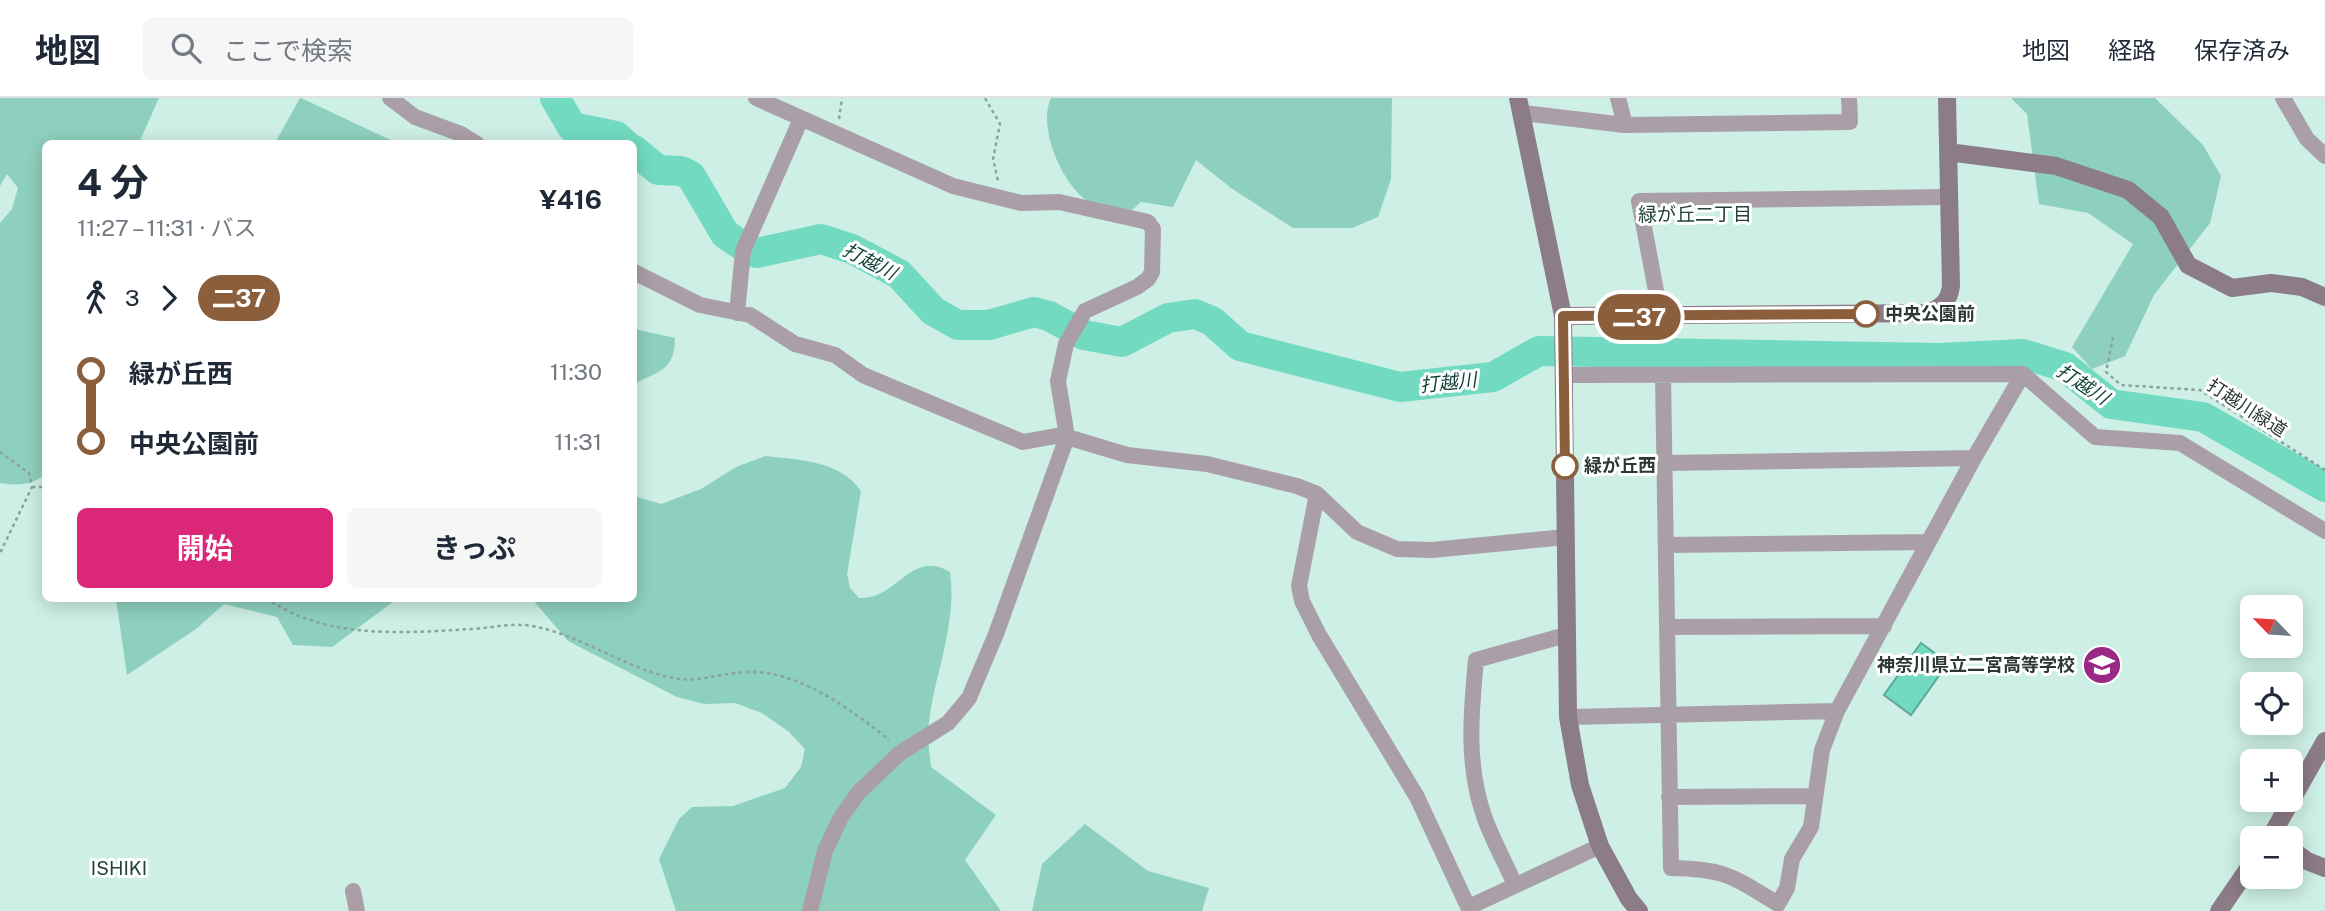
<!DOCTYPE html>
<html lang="ja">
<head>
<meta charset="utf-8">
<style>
  :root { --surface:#fff; --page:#f6f6f7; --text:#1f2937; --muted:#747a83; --line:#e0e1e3; --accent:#db2777 }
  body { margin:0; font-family:"Public Sans","Noto Sans JP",sans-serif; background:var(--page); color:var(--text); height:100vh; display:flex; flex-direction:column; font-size:26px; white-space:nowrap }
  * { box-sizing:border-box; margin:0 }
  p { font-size:23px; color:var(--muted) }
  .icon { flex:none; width:38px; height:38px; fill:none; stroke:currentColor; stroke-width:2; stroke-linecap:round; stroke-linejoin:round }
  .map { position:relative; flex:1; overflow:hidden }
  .drawer { position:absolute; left:42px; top:42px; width:595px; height:462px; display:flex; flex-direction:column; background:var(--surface); border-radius:10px; box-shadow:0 4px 18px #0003 }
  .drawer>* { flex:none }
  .badge { padding:0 14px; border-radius:23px; font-size:24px; line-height:46px }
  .needle { width:46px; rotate:295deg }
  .tools { position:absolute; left:2240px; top:497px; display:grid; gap:14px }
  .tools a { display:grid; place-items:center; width:63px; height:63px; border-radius:10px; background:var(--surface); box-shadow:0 4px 18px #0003; font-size:35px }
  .map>.badge { position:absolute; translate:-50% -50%; box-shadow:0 0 0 4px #fff }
  .legs { display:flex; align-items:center; gap:10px; height:77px; padding:0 35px; font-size:23px }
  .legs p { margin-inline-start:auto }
  .head { display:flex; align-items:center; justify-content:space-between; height:119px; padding:0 35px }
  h1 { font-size:38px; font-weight:700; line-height:52px }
  .button { display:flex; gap:14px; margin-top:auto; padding:14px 35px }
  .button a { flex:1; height:80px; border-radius:10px; background:var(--accent); color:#fff; font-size:28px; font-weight:700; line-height:80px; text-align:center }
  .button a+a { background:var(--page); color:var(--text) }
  ul { padding:0 35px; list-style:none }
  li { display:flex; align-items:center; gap:24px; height:70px; font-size:26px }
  li i { display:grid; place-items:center; width:10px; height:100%; margin:0 9px; background:currentColor }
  li i::after { content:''; width:18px; height:18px; margin:-9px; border:5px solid; border-radius:50%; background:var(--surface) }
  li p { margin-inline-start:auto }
  li:first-child i { background:linear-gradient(#0000 50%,currentColor 0) }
  li:last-child i { background:linear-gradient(currentColor 50%,#0000 0) }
  header { display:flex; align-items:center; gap:42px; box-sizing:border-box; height:98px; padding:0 35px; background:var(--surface); border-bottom:2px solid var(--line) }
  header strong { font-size:33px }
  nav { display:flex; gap:38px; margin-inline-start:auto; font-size:24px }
  .search { width:490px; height:63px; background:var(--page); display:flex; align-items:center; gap:18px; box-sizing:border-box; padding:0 24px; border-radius:10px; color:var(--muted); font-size:26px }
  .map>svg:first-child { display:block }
</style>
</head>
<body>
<header>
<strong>地図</strong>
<div class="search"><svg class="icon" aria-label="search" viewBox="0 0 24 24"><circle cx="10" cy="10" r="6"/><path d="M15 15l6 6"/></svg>ここで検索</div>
<nav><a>地図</a><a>経路</a><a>保存済み</a></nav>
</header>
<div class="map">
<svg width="2325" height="813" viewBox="0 0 2325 813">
  <rect width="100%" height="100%" fill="#cdefe5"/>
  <path fill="#8ed0be" d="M0 0H159L139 45 46 46 45 376C34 387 16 388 0 385V125L12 111 18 90 7 76 0 88Z
    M300 0H301L397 45H275Z
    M1051 0H1392L1391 81 1378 119 1352 130H1293L1231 90 1196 62 1173 109 1141 104 1132 112C1122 111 1108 112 1098 109 1066 98 1036 31 1051 0Z
    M2011 0H2155L2203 47 2221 78 2210 125 2154 197 2125 258 2092 271 2072 249 2133 146 2088 115 2039 106 2027 16Z
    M634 231 675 240C675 273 658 273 634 286Z
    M765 358C800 362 839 362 861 393L847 476 850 490 859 500C897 502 911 450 950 474 958 530 931 582 928 636 928 647 930 659 931 669L996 717 965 762 1001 813H676L659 761 679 721 692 709 733 708 785 690 801 669 805 651 789 634 762 615 735 605 704 606 677 599 568 543 532 501 634 500V398L661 406 701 391 736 369Z
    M116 501V500L397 501 332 549 293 547 277 519 224 506 196 531 127 577Z
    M1085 726 1148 773 1209 790 1202 813H1032L1042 766Z"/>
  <path fill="#72dac1" stroke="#5da997" stroke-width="2" d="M1921 545 1948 565 1911 617 1884 597Z"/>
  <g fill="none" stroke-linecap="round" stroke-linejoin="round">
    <path stroke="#72dac1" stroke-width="30" d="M555 0 572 29 616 38 625 46
      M634 52 658 72 681 73 691 78 725 136 741 147 757 155 821 141 852 151 899 176 933 213 958 227H989L1034 214 1049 218 1084 237 1122 244 1168 220 1195 216 1212 223 1240 248 1400 289 1493 279 1539 253 1939 260 2023 256 2065 269 2111 306 2203 319 2325 389"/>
    <path stroke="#8aa39c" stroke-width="2.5" stroke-dasharray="3.5 3.5" stroke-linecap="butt" d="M985 0 1000 26 993 61 998 83
      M839 21 842 0
      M2113 239 2106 274 2121 287 2200 292 2325 372
      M0 354 29 375 32 389 0 455
      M32 389H46
      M266 500C326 542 403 535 472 531 490 530 506 526 524 527 567 531 613 562 654 575 698 589 707 576 748 574 798 572 852 612 889 642"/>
    <path stroke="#aa9fa7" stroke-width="16" d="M390 0 415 19 461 36 477 46
      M756 0 953 88 1021 105 1059 104 1148 124 1153 131 1152 174 1148 181 1137 189 1085 213 1066 246 1058 283 1067 339 996 536 969 600 948 625 900 655 859 694 840 721 825 753 810 813
      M1618 0 1625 27
      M2283 0 2307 41 2325 58
      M1523 15 1625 27 1850 24 1849 0
      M634 174 700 207 750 217 795 246 835 257 863 277 1023 344 1056 338 1067 339 1127 357 1207 366 1297 388 1317 396 1357 434 1397 451 1432 452 1566 439
      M737 215 743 153 801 21
      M1661 219 1639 103 1949 99
      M1564 277 2023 276 2095 339 2180 345 2325 433
      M1663 278 1671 770C1726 771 1732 778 1778 806L1787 790 1792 761 1811 729 1822 652 1837 613
      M1665 365 1974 360
      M1317 396 1299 488 1302 503 1319 537 1417 699 1470 813
      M1667 447 1928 444
      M1667 529 1884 528
      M1568 619 1837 613 1974 360 2023 276
      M1669 699 1815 698
      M1515 787C1505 764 1492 741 1484 718 1466 667 1471 614 1476 562L1566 537
      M353 793 357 813
      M1469 809 1600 748"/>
    <path stroke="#8c7c88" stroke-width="18" d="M1518 0 1563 218 1568 619 1580 687 1600 748 1629 801 1639 813
      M1948 54 2056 68 2128 92 2161 119 2188 167 2232 190 2271 185 2302 189 2325 199
      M1563 218 1929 215C1943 208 1949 203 1951 188L1947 0
      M2270 740 2325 643
      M2291 751 2307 763 2325 770
      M2219 813 2252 765"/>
  </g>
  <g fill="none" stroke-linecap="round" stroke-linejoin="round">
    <g stroke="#fff" stroke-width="16">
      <path id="line-1" d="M1565 368 1563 218 1866 216"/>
    </g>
    <use href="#line-1" stroke="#8b5e3c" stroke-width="10"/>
  </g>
  <defs>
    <g id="school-disc" transform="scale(2.0125)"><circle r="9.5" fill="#9a2886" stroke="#fff"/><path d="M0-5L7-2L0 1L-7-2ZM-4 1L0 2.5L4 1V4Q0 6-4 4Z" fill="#fff"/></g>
  </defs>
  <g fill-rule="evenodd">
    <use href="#school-disc" x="2102" y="567"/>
  </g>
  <g fill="#fff" stroke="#8b5e3c" stroke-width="3.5">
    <circle cx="1866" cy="216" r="12"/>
    <circle cx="1565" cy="368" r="12"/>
  </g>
  <g text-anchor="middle" stroke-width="6" stroke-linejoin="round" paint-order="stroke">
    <g font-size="18" font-weight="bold" fill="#2b3835" stroke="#fff" text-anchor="start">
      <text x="1885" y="222">中央公園前</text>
      <text x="1584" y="374">緑が丘西</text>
    </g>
    <g font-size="18" fill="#2b3835" stroke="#fff">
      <text transform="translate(2247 310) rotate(33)" y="6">打越川緑道</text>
    </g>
    <g font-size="18" font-weight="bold" fill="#2b3835" stroke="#fff" text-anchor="end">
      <text x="2075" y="573">神奈川県立二宮高等学校</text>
    </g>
    <g font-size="19" fill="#223f38" stroke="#fff">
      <text x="1695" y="123">緑が丘二丁目</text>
      <text x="119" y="777">ISHIKI</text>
    </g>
    <g font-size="19" font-style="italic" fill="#0f3f35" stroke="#fff">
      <text transform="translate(870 163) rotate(27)" y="7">打越川</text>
      <text transform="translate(1448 284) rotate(-6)" y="7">打越川</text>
      <text transform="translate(2083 286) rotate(33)" y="7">打越川</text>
    </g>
  </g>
</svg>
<div class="tools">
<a><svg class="needle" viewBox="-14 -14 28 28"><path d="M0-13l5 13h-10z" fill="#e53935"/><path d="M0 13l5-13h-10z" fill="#747a83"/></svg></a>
<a><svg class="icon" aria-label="locate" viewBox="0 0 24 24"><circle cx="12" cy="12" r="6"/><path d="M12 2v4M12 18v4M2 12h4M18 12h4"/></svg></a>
<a>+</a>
<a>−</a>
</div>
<b class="badge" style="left:1639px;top:219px;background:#8b5e3c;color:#fff">二37</b>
<section class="drawer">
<div class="head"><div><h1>4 分</h1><p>11:27 – 11:31 · バス</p></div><b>¥416</b></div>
<div class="legs"><svg class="icon" aria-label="walk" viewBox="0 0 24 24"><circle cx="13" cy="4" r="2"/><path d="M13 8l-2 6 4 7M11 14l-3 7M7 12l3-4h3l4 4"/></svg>3<svg class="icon" aria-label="forward" viewBox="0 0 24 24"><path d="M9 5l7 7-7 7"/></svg><b class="badge" style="background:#8b5e3c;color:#fff">二37</b></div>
<ul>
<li><i style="color:#8b5e3c"></i><b>緑が丘西</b><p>11:30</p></li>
<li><i style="color:#8b5e3c"></i><b>中央公園前</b><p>11:31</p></li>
</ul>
<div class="button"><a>開始</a><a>きっぷ</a></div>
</section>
</div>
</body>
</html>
